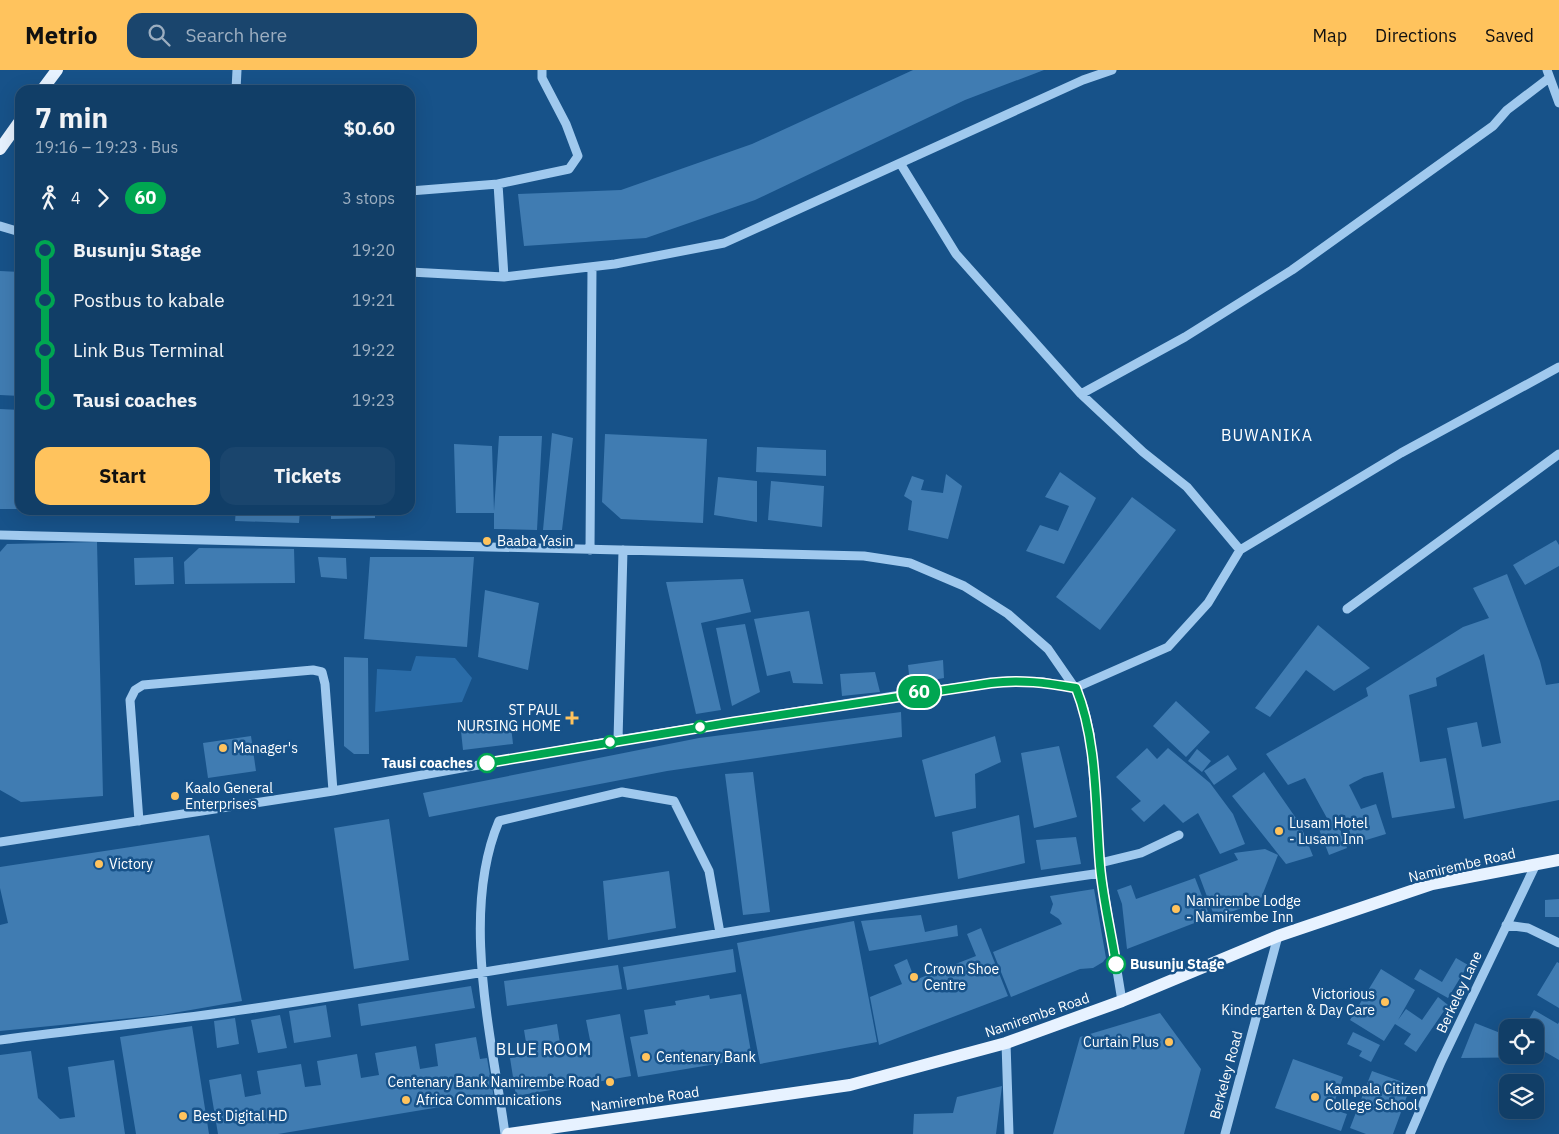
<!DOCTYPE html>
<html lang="en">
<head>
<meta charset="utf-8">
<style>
  :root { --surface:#113e67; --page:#1a456d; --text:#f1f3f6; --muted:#9caec0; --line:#30577b; --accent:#ffc35d }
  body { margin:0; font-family:"IBM Plex Sans",sans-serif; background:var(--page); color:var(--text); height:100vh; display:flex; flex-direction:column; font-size:19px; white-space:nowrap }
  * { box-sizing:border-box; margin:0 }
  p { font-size:16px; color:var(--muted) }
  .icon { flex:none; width:28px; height:28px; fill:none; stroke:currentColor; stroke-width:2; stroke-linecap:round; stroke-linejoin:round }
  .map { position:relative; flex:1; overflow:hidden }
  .sheet { position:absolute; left:15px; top:15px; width:400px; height:430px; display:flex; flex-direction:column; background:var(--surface); border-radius:15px; box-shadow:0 5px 20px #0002,0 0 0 1px var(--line) }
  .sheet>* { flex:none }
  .badge { padding:0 10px; border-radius:16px; font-size:18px; line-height:32px }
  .fabs { position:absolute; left:1499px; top:949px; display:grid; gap:10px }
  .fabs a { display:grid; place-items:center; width:45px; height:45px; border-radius:10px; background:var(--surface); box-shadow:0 5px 20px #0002,0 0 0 1px var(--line); font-size:25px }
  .map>.badge { position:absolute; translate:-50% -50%; box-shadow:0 0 0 2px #fff }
  .legs { display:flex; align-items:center; gap:8px; height:55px; padding:0 20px; font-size:16px }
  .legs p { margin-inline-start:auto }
  .headline { display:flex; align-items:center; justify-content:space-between; height:85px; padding:0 20px }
  h1 { font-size:28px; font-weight:700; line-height:38px }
  .button { display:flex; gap:10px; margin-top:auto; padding:10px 20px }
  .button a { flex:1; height:58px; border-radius:15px; background:var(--accent); color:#111; font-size:20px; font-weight:700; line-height:58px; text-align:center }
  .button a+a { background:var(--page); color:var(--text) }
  ul { padding:0 20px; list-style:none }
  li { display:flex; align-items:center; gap:18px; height:50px; font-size:19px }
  li i { display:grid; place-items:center; width:8px; height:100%; margin:0 6px; background:currentColor }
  li i::after { content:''; width:12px; height:12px; margin:-6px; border:4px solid; border-radius:50%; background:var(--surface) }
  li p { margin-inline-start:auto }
  li:first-child i { background:linear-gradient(#0000 50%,currentColor 0) }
  li:last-child i { background:linear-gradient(currentColor 50%,#0000 0) }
  header { display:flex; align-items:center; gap:30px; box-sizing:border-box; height:70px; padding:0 25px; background:var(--accent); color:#111 }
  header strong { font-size:24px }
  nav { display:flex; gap:28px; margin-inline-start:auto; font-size:18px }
  .search { width:350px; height:45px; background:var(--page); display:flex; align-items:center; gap:12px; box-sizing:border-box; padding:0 18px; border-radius:15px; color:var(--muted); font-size:19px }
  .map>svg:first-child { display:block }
</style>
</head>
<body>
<header>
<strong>Metrio</strong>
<div class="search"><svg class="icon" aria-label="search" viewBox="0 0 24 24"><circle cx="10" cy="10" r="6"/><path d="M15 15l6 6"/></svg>Search here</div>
<nav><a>Map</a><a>Directions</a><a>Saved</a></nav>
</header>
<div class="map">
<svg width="1559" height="1064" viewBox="0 0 1559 1064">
  <rect width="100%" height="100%" fill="#175289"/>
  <path fill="#2a6ca8" d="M416 586 455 588 472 608 462 632 375 642 377 599 411 601Z"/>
  <path fill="#407cb2" d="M913 0H1044L965 30 755 130 646 168 524 176 518 124 621 120 752 74Z
    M0 201 20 202V326L0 325Z
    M0 339 20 340V439H0Z
    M552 363 573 368 562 460H543Z
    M605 364 707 369 703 453 621 449 602 432Z
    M499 366H542L537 460 494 459V443H456L454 374 492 376 494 441Z
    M757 377 826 380V406L756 402Z
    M1060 402 1096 428 1064 494 1026 481 1040 455 1058 461 1069 436 1045 427Z
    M946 404 962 416 948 469 908 460 912 431 904 426 912 406 924 410 921 420 943 423Z
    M718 407 757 411V452L714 445Z
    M771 411 824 416 822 457 768 450Z
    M1132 427 1176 460 1100 560 1056 527Z
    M114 440H147V442H114Z
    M236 440H300L299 453 235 451Z
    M331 440H375V448L331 449Z
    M1556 470 1559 475V496L1525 515 1513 495Z
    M97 472 103 726 21 732 0 720V482L7 474Z
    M199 478 294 479 295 513 185 514 184 492Z
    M173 487 174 514 135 515 134 488Z
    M318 487 346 488 347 509 321 507Z
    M370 487H474L467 577 364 569Z
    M1507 504 1540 591 1546 615 1559 613V730L1464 749 1447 658 1477 652 1482 677 1501 673 1484 584 1436 608 1437 616 1409 625 1420 692 1446 688 1455 738 1392 748 1383 702 1364 707 1349 715 1361 739 1376 734 1386 764 1353 774 1345 745 1336 748 1347 778 1329 785 1317 754 1328 750 1305 708 1288 715 1266 684 1368 626 1366 618 1463 557 1489 548 1473 518Z
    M743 509 751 542 701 553 721 640 696 644 666 512Z
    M485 520 539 533 528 600 478 587Z
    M809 541 823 614 793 613 790 601 767 606 754 549Z
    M745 554 760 622 732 636 716 558Z
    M1318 555 1370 598 1334 621 1306 600 1270 647 1255 638Z
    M344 587 368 588 369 684H354L344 676Z
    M943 590 944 608 910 614 908 595Z
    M875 602 880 622 842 626 840 604Z
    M1176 631 1210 662 1186 687 1153 656Z
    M901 642 902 667 667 701 429 747 423 723 699 668Z
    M511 656 513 674 463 680 461 661Z
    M251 666 256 701 208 708 203 673Z
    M995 666 1001 692 975 704 976 738 935 747 922 690Z
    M1059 676 1077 747 1034 758 1021 683Z
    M1147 678 1157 689 1168 678 1210 713 1233 744 1245 774 1220 784 1198 743 1183 753 1164 734 1144 752 1131 739 1141 731 1116 707Z
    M1197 679 1211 691 1202 702 1188 691Z
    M1228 685 1237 699 1214 715 1204 701Z
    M753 702 770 842 743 845 725 704Z
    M1264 702 1300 754 1313 786 1286 794 1232 726Z
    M1019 745 1025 793 958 809 952 762Z
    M389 749 409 890 354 899 334 758Z
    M209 765 242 931 162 945 0 961V855L8 853 0 818V797Z
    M1076 767 1081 794 1041 800 1036 770Z
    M1265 779 1278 785 1260 831 1215 848 1199 805 1238 790 1234 783Z
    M669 801 676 858 608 870 603 811Z
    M1195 808 1210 847 1127 879 1122 834 1117 820 1131 815 1136 829Z
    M1094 819 1106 888 1103 892 1093 898 1080 899 1011 927 993 882 1062 854 1059 849 1050 843 1053 834 1050 826Z
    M1559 829V847H1545V830Z
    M921 845 925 862 957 855 958 866 869 881 861 851Z
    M854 851 877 972 760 994 737 873Z
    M981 858 1008 926 879 975 870 927 902 914 894 895 907 889 915 910 976 886 967 864Z
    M733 879 736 902 627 920 623 897Z
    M1456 888 1468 895 1448 928 1414 909 1420 899 1442 912Z
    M1557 892 1559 893V938L1537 925Z
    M618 895 622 919 507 936 504 911Z
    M1381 899 1415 920 1398 950 1406 939 1422 950 1438 927 1448 935 1416 982 1404 974 1411 964 1395 954 1384 971 1350 950Z
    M471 916 475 938 361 956 358 934Z
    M741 924 752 988 638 1007 630 967 648 964 644 940 676 935 675 931 709 925 710 929Z
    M326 935 331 967 294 973 289 941Z
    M1534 940 1558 954 1559 952V990L1535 976V958H1524Z
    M1160 943 1201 999 1184 1064H1053L1080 967Z
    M620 944 631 1006 516 1026 510 988 528 985 524 960 557 954 561 980 591 975 586 950Z
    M280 945 287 978 258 983 251 950Z
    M235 948 239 974 217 978 214 951Z
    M1475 953 1508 966V985H1535V977L1543 981 1540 987 1461 988Z
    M192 956 209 1064H136L120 967Z
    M1353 962 1380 975 1371 992 1359 986 1362 981 1347 974Z
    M476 967 480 989 487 988 494 1028 278 1064H218L209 1010 241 1004 245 1027 261 1024 257 1001 301 994 305 1017 321 1015 317 991 357 984 361 1008 379 1005 375 983 416 976 420 999 438 996 435 974Z
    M31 981 38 1028 60 1049 75 1047 68 997 114 990 125 1064H0V985Z
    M1293 989 1343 1007 1332 1039 1347 1044 1341 1061 1275 1038Z
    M1372 1001 1411 1015 1393 1064H1366L1350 1058Z
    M1002 1016 996 1064H913L914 1044 953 1043 957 1027Z"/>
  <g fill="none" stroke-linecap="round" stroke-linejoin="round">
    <path stroke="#a0c9ee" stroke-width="9" d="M1547 0 1559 33
      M236 20 237 0
      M900 93 956 184 1081 324 1143 382 1187 417 1240 480
      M410 121 498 114
      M0 156 20 162
      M410 202 504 207 615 194 724 173 1083 10 1112 0
      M504 207 498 114 569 99 578 86 566 54 542 8V0
      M1081 324 1185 267 1292 200 1493 56 1507 40 1549 8
      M0 465 864 486 910 493 964 516 1008 544 1048 579 1075 618 1084 638 1090 664 1101 803 1122 931
      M590 480 592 197
      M1347 539 1559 384
      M618 670 623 480
      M139 751 130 630 135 620 143 615 313 600 322 602 325 614 333 721
      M0 772 333 721 618 670 907 624 1008 611 1043 612 1075 618 1168 577 1208 533 1240 480 1401 383 1559 297
      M1100 793 1141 783 1179 765
      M1506 855 1528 858 1559 873
      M0 970C85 958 171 951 256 938 538 896 819 844 1101 803
      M1006 973 1009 1064
      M505 1064C492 968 460 843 499 751L622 722 674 731 709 801 720 863
      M1225 1064 1278 866
      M1410 1064 1441 992 1536 794"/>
    <path stroke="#e7f2ff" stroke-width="12" d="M42 20 57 0
      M0 79 20 51
      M508 1064 850 1015 1006 973 1122 931 1278 866 1432 814 1559 790"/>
  </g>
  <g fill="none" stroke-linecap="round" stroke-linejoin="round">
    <g stroke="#fff" stroke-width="11">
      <path id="line-1" d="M487 693 734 652 991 613C1020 609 1047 613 1076 618 1098 673 1095 737 1100 796 1103 829 1111 862 1116 894"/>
    </g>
    <use href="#line-1" stroke="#00a651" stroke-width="8"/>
  </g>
  <g fill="#ffc35d" stroke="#175289" stroke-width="2">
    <circle cx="487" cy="471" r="5"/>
    <path d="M569.5 640.5h5v5h5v5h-5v5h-5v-5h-5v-5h5z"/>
    <circle cx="223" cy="678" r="5"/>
    <circle cx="175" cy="726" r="5"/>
    <circle cx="1279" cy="761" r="5"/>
    <circle cx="99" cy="794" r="5"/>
    <circle cx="1176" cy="839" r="5"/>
    <circle cx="914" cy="907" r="5"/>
    <circle cx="1385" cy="932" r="5"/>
    <circle cx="1169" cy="972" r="5"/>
    <circle cx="646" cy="987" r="5"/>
    <circle cx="610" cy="1012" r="5"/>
    <circle cx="1315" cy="1027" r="5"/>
    <circle cx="406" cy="1030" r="5"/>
    <circle cx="183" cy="1046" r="5"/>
  </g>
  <g fill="#fff" stroke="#00a651" stroke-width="2.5">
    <circle cx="700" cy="657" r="6"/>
    <circle cx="610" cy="672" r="6"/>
    <circle cx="487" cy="693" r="9"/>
    <circle cx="1116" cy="894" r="9"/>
  </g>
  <g text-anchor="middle" stroke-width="5" stroke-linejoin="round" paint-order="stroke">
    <g font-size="14" fill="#fff" stroke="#175289" text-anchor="start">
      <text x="497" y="476">Baaba Yasin</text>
      <text x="561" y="645" text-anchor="end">ST PAUL<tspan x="561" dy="16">NURSING HOME</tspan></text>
      <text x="233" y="683">Manager's</text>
      <text x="185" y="723">Kaalo General<tspan x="185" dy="16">Enterprises</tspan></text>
      <text x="1289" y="758">Lusam Hotel<tspan x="1289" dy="16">- Lusam Inn</tspan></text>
      <text x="109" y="799">Victory</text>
      <text x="1186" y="836">Namirembe Lodge<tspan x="1186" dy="16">- Namirembe Inn</tspan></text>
      <text x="924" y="904">Crown Shoe<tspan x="924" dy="16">Centre</tspan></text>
      <text x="1375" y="929" text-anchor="end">Victorious<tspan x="1375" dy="16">Kindergarten &amp; Day Care</tspan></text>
      <text x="1159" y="977" text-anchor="end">Curtain Plus</text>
      <text x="656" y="992">Centenary Bank</text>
      <text x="600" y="1017" text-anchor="end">Centenary Bank Namirembe Road</text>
      <text x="1325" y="1024">Kampala Citizen<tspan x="1325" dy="16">College School</tspan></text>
      <text x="416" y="1035">Africa Communications</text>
      <text x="193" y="1051">Best Digital HD</text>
    </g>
    <g font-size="14" font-weight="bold" fill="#fff" stroke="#175289" text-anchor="end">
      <text x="473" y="698">Tausi coaches</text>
      <text x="1130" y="899" text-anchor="start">Busunju Stage</text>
    </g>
    <g font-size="14" fill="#fff" stroke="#175289">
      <text transform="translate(1462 795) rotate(-13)" y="5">Namirembe Road</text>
      <text transform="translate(1459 922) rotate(-65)" y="5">Berkeley Lane</text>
      <text transform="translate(1037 945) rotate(-19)" y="5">Namirembe Road</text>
      <text transform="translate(1226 1005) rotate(-75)" y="5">Berkeley Road</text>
      <text transform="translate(645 1029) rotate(-8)" y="5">Namirembe Road</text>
    </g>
    <g font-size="16" letter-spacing="1" fill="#fff" stroke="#175289">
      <text x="1267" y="371">BUWANIKA</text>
      <text x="544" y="985">BLUE ROOM</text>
    </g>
  </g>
</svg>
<div class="fabs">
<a><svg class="icon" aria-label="locate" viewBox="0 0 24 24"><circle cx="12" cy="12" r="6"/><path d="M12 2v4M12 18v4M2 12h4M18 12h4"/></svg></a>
<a><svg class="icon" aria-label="layers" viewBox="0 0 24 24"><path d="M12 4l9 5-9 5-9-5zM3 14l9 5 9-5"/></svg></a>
</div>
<b class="badge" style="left:919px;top:622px;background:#00a651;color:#fff">60</b>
<section class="sheet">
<div class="headline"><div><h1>7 min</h1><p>19:16 – 19:23 · Bus</p></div><b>$0.60</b></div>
<div class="legs"><svg class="icon" aria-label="walk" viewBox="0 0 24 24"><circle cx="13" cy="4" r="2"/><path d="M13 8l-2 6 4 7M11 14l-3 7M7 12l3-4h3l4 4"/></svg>4<svg class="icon" aria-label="forward" viewBox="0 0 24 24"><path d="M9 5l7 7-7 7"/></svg><b class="badge" style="background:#00a651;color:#fff">60</b><p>3 stops</p></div>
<ul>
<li><i style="color:#00a651"></i><b>Busunju Stage</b><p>19:20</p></li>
<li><i style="color:#00a651"></i><span>Postbus to kabale</span><p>19:21</p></li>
<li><i style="color:#00a651"></i><span>Link Bus Terminal</span><p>19:22</p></li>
<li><i style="color:#00a651"></i><b>Tausi coaches</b><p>19:23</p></li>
</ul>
<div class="button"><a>Start</a><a>Tickets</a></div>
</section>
</div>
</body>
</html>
